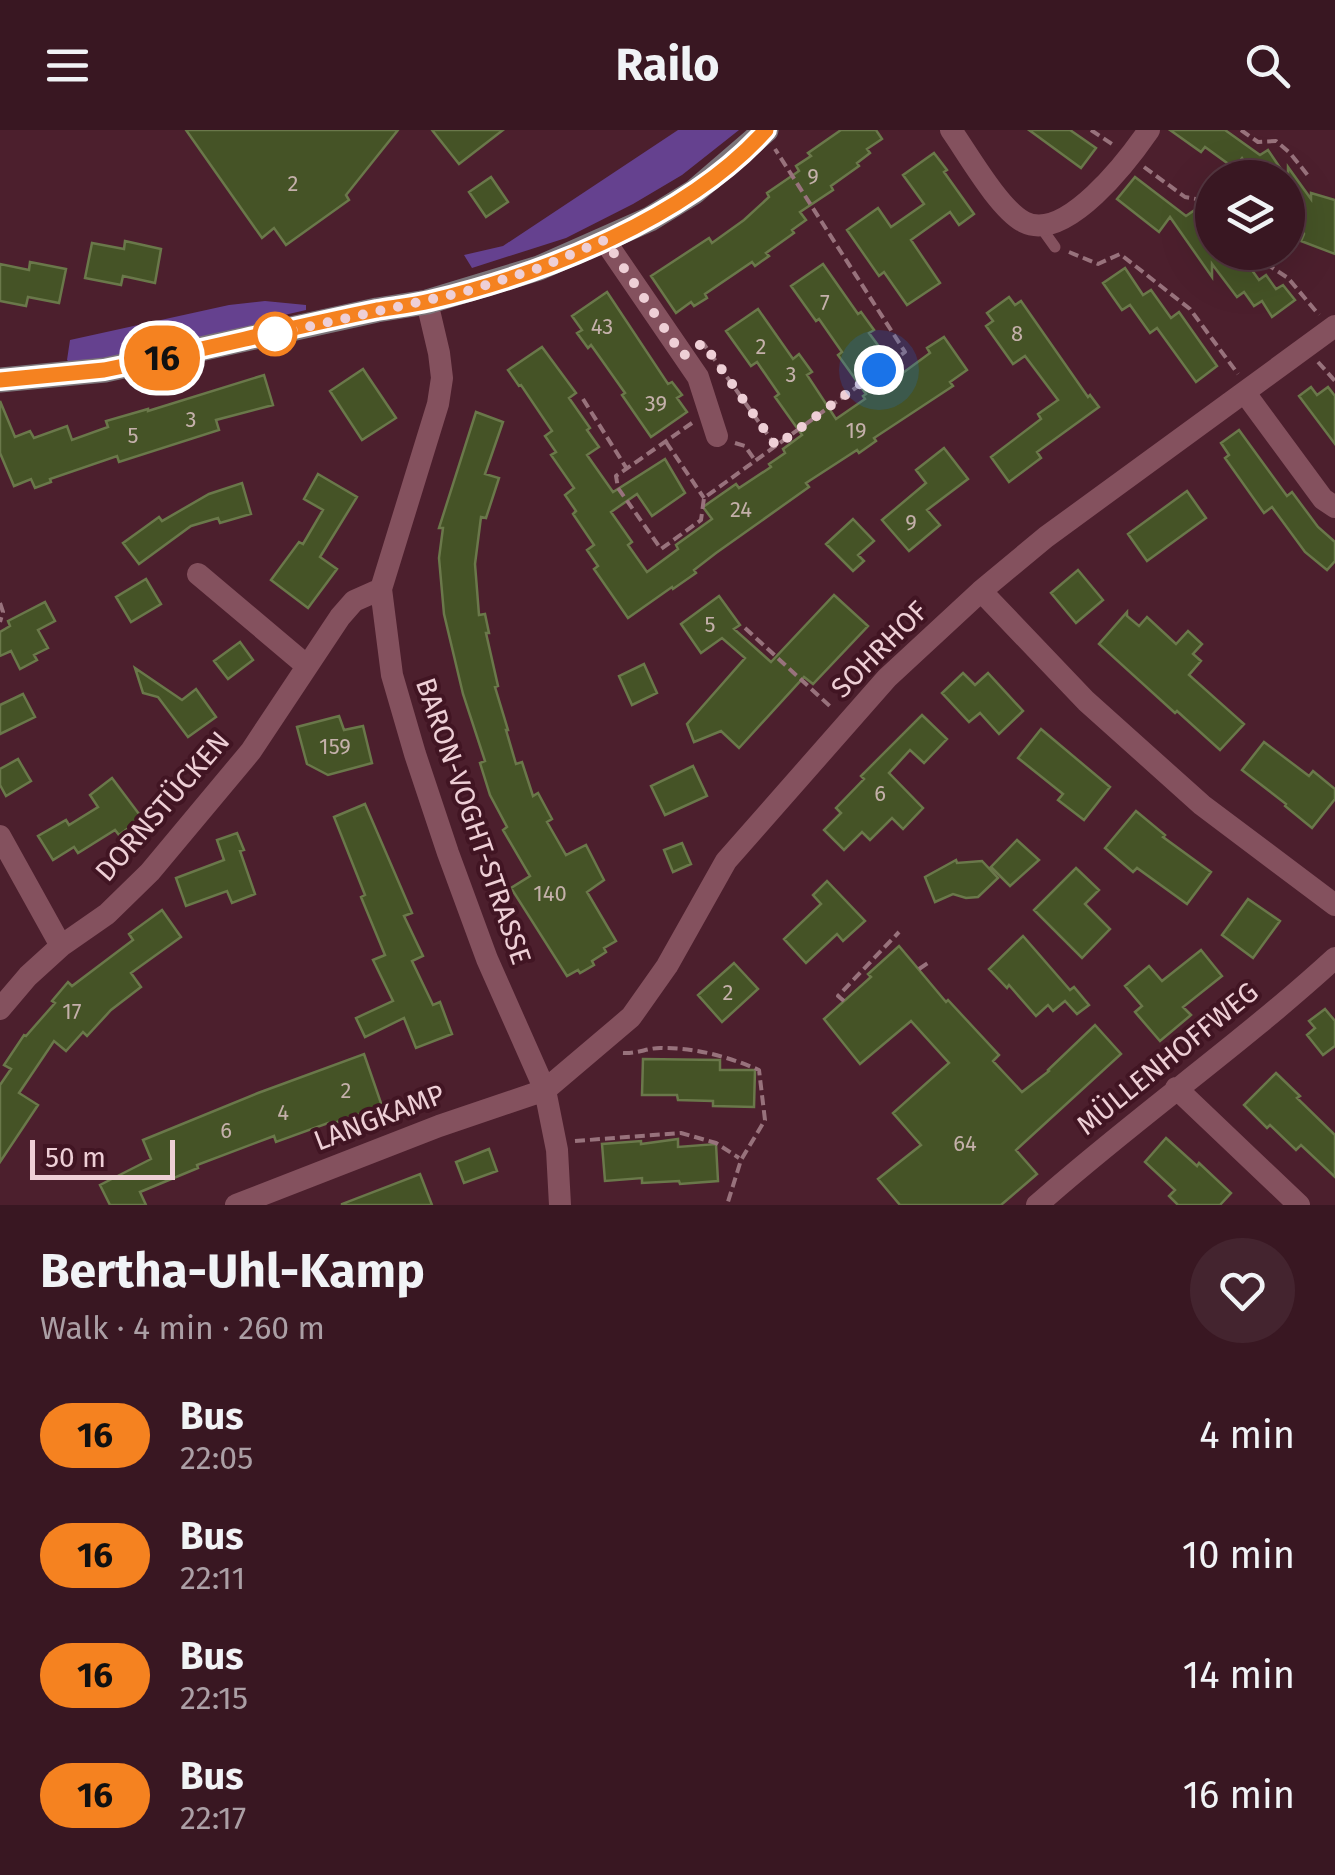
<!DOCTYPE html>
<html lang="en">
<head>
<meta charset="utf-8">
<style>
  :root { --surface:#391722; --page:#44242f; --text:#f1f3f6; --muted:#ab9fa5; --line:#533640 }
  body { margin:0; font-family:"Fira Sans",sans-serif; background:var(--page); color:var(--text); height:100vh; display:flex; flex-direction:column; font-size:38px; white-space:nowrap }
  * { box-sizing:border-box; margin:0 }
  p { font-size:32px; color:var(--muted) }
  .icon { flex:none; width:55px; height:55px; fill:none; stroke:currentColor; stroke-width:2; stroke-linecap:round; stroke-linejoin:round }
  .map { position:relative; height:1075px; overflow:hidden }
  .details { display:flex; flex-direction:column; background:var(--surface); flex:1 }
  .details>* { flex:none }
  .badge { padding:0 20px; border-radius:32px; font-size:35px; line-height:65px }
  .tools { position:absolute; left:1195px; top:30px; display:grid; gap:20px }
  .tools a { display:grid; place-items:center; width:110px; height:110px; border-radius:50%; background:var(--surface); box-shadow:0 10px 40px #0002,0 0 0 2px var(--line); font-size:50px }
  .scale { position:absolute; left:30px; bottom:25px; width:145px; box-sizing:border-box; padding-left:10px; border:5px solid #eecfd6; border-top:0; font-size:28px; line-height:35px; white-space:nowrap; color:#eecfd6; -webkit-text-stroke:8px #411523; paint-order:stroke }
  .you { position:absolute; width:50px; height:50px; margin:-25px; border:8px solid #fff; border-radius:50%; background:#1a73e8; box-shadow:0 0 0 15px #1a73e833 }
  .map>.badge { position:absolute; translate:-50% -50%; box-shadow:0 0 0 5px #fff }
  .round { display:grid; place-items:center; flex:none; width:105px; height:105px; border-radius:52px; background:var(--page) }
  .headline { display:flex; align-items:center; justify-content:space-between; height:170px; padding:0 40px }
  h1 { font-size:48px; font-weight:700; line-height:75px }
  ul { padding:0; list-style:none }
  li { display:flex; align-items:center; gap:30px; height:120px; padding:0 40px }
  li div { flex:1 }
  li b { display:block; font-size:38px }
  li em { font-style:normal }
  li .badge { min-width:110px; font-weight:700; text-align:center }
  header { display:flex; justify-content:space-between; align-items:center; height:130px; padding:0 40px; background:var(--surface); font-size:45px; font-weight:700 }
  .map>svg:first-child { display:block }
</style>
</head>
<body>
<header><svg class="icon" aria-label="menu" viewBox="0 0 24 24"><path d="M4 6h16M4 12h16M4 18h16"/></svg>Railo<svg class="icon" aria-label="search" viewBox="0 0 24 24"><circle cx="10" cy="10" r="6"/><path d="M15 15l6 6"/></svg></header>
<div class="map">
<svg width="1335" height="1075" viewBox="0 0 1335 1075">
  <rect width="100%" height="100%" fill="#4c1f2d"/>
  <path fill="#65418f" d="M678 0H739L682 45 633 74 566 108 472 138 464 125 503 116Z
    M265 171 306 175V180L267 189V194L84 232 71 234 67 230 70 210 229 175Z"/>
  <path fill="#455326" stroke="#6a784a" stroke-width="2.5" d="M186 0H398L346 65 349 70 286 115 274 98 262 108Z
    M432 0H503L459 34Z
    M841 0H876L882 9 867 19 870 23 857 33 859 36 831 56 833 60 800 82 806 90 792 100 794 103 766 123 769 126 755 136 752 132 705 164 707 168 694 176 691 172 676 183 651 146 709 108 712 113 744 90 769 67 767 63 799 41 796 36 811 26 808 23Z
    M1029 0H1070L1096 18 1081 38Z
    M1170 0H1225L1260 25 1268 20 1287 48H1256L1242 28 1234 38 1205 17 1201 22Z
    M934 23 947 40 944 42 974 84 959 95 950 82 911 110 940 153 907 175 884 142 879 146 847 100 878 78 891 97 924 74 903 45Z
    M1288 37 1311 69V63L1335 70V124L1301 111 1304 104 1288 81Z
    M491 47 508 72 486 87 469 62Z
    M1135 47 1186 86 1199 77 1212 97V122H1239L1259 150 1266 145 1276 159 1283 155 1295 170 1272 187 1262 171 1254 176 1244 162 1237 167 1212 134V147L1170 87 1159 102 1117 69Z
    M125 111 161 119 155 153 123 146 121 155 85 148 92 113 124 119Z
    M30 132 66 139 59 173 28 167 26 176 0 171V134L29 140Z
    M823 134 858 184 861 182 874 200 869 203 900 245 930 223 927 218 944 207 967 240 950 252 953 256 874 308 876 311 859 323 857 320 806 353 809 357 716 423 694 440 696 443 673 459 672 457 628 488 594 439 598 436 587 420 594 415 573 384 576 381 565 365 574 358 551 325 556 322 545 306 552 301 521 255 519 256 508 240 542 217 576 263 569 268 590 298 587 300 599 317 587 325 613 362 665 329 685 363 652 386 637 364 611 382 632 412 628 415 647 442 678 419 676 415 712 389 703 377 736 354 739 358 771 337 769 334 785 323 783 319 802 305 775 267 779 264 757 232 751 236 726 201 758 179 793 229 799 224 812 242 807 245 836 289 865 269 863 266 866 264 838 225 842 222 819 189 816 191 791 156Z
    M1125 138 1143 165 1151 160 1171 188 1179 182 1217 236 1196 252 1157 198 1150 203 1130 175 1122 180 1103 153Z
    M607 162 668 254 672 252 682 265 677 268 687 282 651 307 622 265 625 263 601 229 591 215 588 218 577 203 582 200 572 186Z
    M1009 167 1015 175 1021 171 1088 267 1090 265 1099 277 1037 322 1041 328 1009 352 991 327 1041 289 1038 284 1058 270 1025 226 1013 234 986 196 993 191 987 183Z
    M363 239 396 288 362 310 330 261Z
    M264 245 273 275 216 290 219 300 119 332 117 326 50 349 51 352 35 358 31 349 14 356 0 323V271L15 307 30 301 34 308 67 296 72 310 108 297 106 291 148 279V281Z
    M1311 257 1317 265 1328 257 1335 266V314L1299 266Z
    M476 282 503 292 485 344 499 348 486 388 481 387 475 434 479 485 485 484 489 503H486L498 556 495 557 508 600H506L516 634 522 632 533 666 538 663 552 689 547 692 566 725 586 715 604 750 587 762 616 811 604 818 606 822 592 831 594 835 580 843 578 840 567 846 511 758 530 746 503 700 507 697 490 665 480 633 485 631 463 564 444 484 439 428 443 398H439Z
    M1239 300 1287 366 1292 362 1318 397 1335 412V431L1327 440 1305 422 1272 377 1264 383 1225 328 1229 325 1221 313Z
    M944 318 968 349 927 380 940 395 909 421 882 390 926 353 916 340Z
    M318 344 357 367 320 427 337 439 308 478 271 450 299 412 303 414 323 380 304 369Z
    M242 353 251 384 220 393 218 388 191 396 139 434 123 413 159 387 162 391 209 364Z
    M1187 361 1206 388 1147 431 1128 404Z
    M853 389 874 411 858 425 864 431 853 441 826 414Z
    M1078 440 1103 470 1076 493 1051 463Z
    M146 449 161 474 131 492 116 467Z
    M834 465 868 496 813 554 804 547 739 618 721 601 694 612 687 594 745 528 722 508 701 523 681 494 719 466 740 495 734 499 771 532Z
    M45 472 55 491 38 500 48 518 34 525 37 530 20 539 11 521 0 526V502L10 496 8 491Z
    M1127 482V486L1139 496 1147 487 1176 514 1188 501 1202 514 1193 524 1201 531 1189 545 1244 594 1220 620 1177 581 1175 583 1099 514Z
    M240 512 253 530 228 549 214 531Z
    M644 534 657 563 632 575 619 546Z
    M135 538 182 570 196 559 216 587 188 607 158 567 143 563Z
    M963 543 975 555 988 543 1023 581 999 604 980 583 969 592 942 563Z
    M23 564 35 587 0 604V575Z
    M922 585 947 609 924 633 910 620 889 643 923 678 903 699 892 688 870 710 862 702 844 720 824 700 841 683 836 678 864 649 861 646Z
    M339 586 344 600 363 596 372 633 328 645 307 634 297 597Z
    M1041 599 1110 657 1084 690 1058 670 1063 664 1018 628Z
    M1264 612 1309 646 1313 641 1335 659V669L1312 698 1285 676 1286 674 1242 640Z
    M18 629 31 651 6 666 0 655V639Z
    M693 636 707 666 665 685 651 656Z
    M112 648 142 688 119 705 115 700 78 723 74 717 53 730 38 706 66 690 69 695 98 677 90 665Z
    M365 674 412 783 404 786 423 826 412 831 433 875 440 872 452 904 416 918 404 888 365 907 356 888 393 871 373 830 385 825 361 767 365 765 334 687Z
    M1136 681 1165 705 1163 707 1211 742 1187 774 1137 738 1133 742 1105 718Z
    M237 703 244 720 240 721 255 764 232 773 227 761 186 776 176 748 224 730 217 710Z
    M1017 710 1039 730 1010 756 991 737Z
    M682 713 691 734 673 742 664 720Z
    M956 730 957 733 982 731 998 748 978 767 966 768 953 764 935 772 925 747Z
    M1076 738 1099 760 1085 774 1110 799 1082 828 1034 780Z
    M827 751 865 791 843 811 837 804 806 833 784 809 821 774 813 765Z
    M1248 769 1280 791 1253 828 1222 805Z
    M162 780 181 807 131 843 141 857 111 880 87 906 83 902 66 921 54 911 19 963 38 975 0 1032V955L11 939 4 935 24 905 26 906 55 873 52 871 68 852 72 856 133 810 129 804Z
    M1023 806 1070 860 1074 857 1089 875 1077 884 1065 871 1053 881 1048 875 1036 886 1009 855 1007 858 989 839Z
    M899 816 946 872 948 870 999 925 993 931 1022 962 1049 941 1048 940 1095 895 1121 924 1016 1020 1037 1044 1001 1075H900L878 1049 921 1015 893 983 949 933 911 891 860 934 824 889 871 847 868 844Z
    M1201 820 1222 846 1183 877 1191 885 1160 911 1135 882 1142 876 1125 856 1149 836 1162 851Z
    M734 833 758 859 722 892 698 865Z
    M1325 879 1335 891V916L1323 925 1307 905 1315 898 1309 891Z
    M364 924 382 976 329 995 328 993 276 1012 274 1006 197 1035 198 1038 140 1062 146 1075H110L100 1055 151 1029 143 1010 258 963Z
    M643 929 720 930V940H755L754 977 713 976V971L678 970 677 965H642Z
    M1276 943 1300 966 1297 968 1335 1005V1047L1301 1015 1296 1020 1270 995 1267 998 1244 975Z
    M1166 1008 1197 1036 1199 1033 1231 1063 1220 1075H1178L1169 1066 1175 1060 1145 1032Z
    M678 1009V1017L716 1014 718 1051 680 1054 679 1051 642 1053V1048L605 1051 602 1014 641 1011V1014Z
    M489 1019 497 1041 464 1053 456 1032Z
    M420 1044 432 1075H342V1074Z"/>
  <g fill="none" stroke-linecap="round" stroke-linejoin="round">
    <path stroke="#98727c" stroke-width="4" stroke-dasharray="10 5" stroke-linecap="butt" d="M1091 0 1112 14
      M1241 0 1258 12 1276 11 1290 23 1310 48
      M1144 37 1185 67 1202 70 1212 83
      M1069 122 1098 134 1120 124 1190 179 1238 244
      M1253 125 1288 148 1319 185
      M700 215 703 213 775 315
      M1318 232 1335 251
      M583 269 627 339
      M692 293 616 346 618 358 661 419 701 390 704 368 905 222 775 19
      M666 312 704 368
      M735 313 745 316 754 329
      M0 473 3 482 0 492
      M745 498 833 579
      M919 839 928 833
      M844 871 838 866 899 802
      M623 923C637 924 650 917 663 918 697 918 729 927 759 940L765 990 741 1030 727 1075
      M575 1011 681 1003 716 1013 739 1028"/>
    <path stroke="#84515e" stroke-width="11" d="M1040 96 1055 117"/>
    <path stroke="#84515e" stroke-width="22" d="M951 0C968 24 999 79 1024 92 1066 113 1129 29 1149 0
      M605 111 698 247 717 306
      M427 172 439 223 442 248 438 274 381 459 392 545 415 624 448 723 487 829 545 960 557 1020 560 1075
      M1245 263 1323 369 1335 377
      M198 444 307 536
      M981 461 1086 571 1202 675 1335 775
      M0 706 61 816
      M0 879 28 846 61 816 107 784 150 742 251 621 340 487 354 471 381 459
      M1176 958 1299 1075
      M236 1075 439 996 545 960 631 887 667 836 726 731 887 548 981 461 1046 407 1335 196
      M1037 1075C1134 989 1240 915 1335 828"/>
    <path stroke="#7b7479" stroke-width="25" d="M0 250 105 240 377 180 427 172 539 138 650 89 694 62 766 0"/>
  </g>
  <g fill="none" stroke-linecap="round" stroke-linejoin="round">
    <g stroke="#fff" stroke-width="22">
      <path id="line" d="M0 250 104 240 138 233C218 216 298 196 377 180 395 177 413 175 430 171 544 144 687 88 766 0"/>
    </g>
    <use href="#line" stroke="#f58220" stroke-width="15"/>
    <path stroke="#eecfd6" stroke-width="10" stroke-dasharray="0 18" d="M275 204 464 162 539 138 605 110 683 226 703 213 776 316 879 240"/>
  </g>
  <circle fill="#fff" stroke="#f58220" stroke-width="5" cx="275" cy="204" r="20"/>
  <g text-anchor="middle" stroke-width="8" stroke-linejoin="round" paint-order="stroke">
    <g font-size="22" fill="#c4b0aa">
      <text x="813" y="54">9</text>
      <text x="293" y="61">2</text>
      <text x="825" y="180">7</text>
      <text x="602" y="204">43</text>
      <text x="1017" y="211">8</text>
      <text x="761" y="224">2</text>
      <text x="791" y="252">3</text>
      <text x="656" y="281">39</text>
      <text x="191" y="297">3</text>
      <text x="856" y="308">19</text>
      <text x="133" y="313">5</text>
      <text x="741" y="387">24</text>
      <text x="911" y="400">9</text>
      <text x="710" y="502">5</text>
      <text x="335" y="624">159</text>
      <text x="880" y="671">6</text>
      <text x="550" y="771">140</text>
      <text x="728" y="870">2</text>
      <text x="72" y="889">17</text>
      <text x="346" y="968">2</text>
      <text x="283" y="990">4</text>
      <text x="226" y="1008">6</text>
      <text x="965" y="1021">64</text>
    </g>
    <g font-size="28" fill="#eecfd6" stroke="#411523">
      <text transform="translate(879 519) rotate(-45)" y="10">SOHRHOF</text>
      <text transform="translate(162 676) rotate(-49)" y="10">DORNSTÜCKEN</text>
      <text transform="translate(474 691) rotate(71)" y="10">BARON-VOGHT-STRASSE</text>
      <text transform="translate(1167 928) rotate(-39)" y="10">MÜLLENHOFFWEG</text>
      <text transform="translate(379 987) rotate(-21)" y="10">LANGKAMP</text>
    </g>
  </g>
</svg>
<div class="tools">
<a><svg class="icon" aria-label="layers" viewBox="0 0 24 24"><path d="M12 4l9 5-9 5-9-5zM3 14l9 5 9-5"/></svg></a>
</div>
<div class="scale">50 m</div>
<div class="you" style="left:879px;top:240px"></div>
<b class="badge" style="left:162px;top:228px;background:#f58220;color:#111">16</b>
</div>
<section class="details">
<div class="headline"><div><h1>Bertha-Uhl-Kamp</h1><p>Walk · 4 min · 260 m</p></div><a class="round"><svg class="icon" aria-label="heart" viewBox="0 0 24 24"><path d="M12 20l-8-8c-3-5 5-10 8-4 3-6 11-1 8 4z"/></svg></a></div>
<ul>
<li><span class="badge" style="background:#f58220;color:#111">16</span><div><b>Bus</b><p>22:05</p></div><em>4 min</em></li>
<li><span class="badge" style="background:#f58220;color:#111">16</span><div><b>Bus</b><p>22:11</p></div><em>10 min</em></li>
<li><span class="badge" style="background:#f58220;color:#111">16</span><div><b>Bus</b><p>22:15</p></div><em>14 min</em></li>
<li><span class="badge" style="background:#f58220;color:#111">16</span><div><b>Bus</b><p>22:17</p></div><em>16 min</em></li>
</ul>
</section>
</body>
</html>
